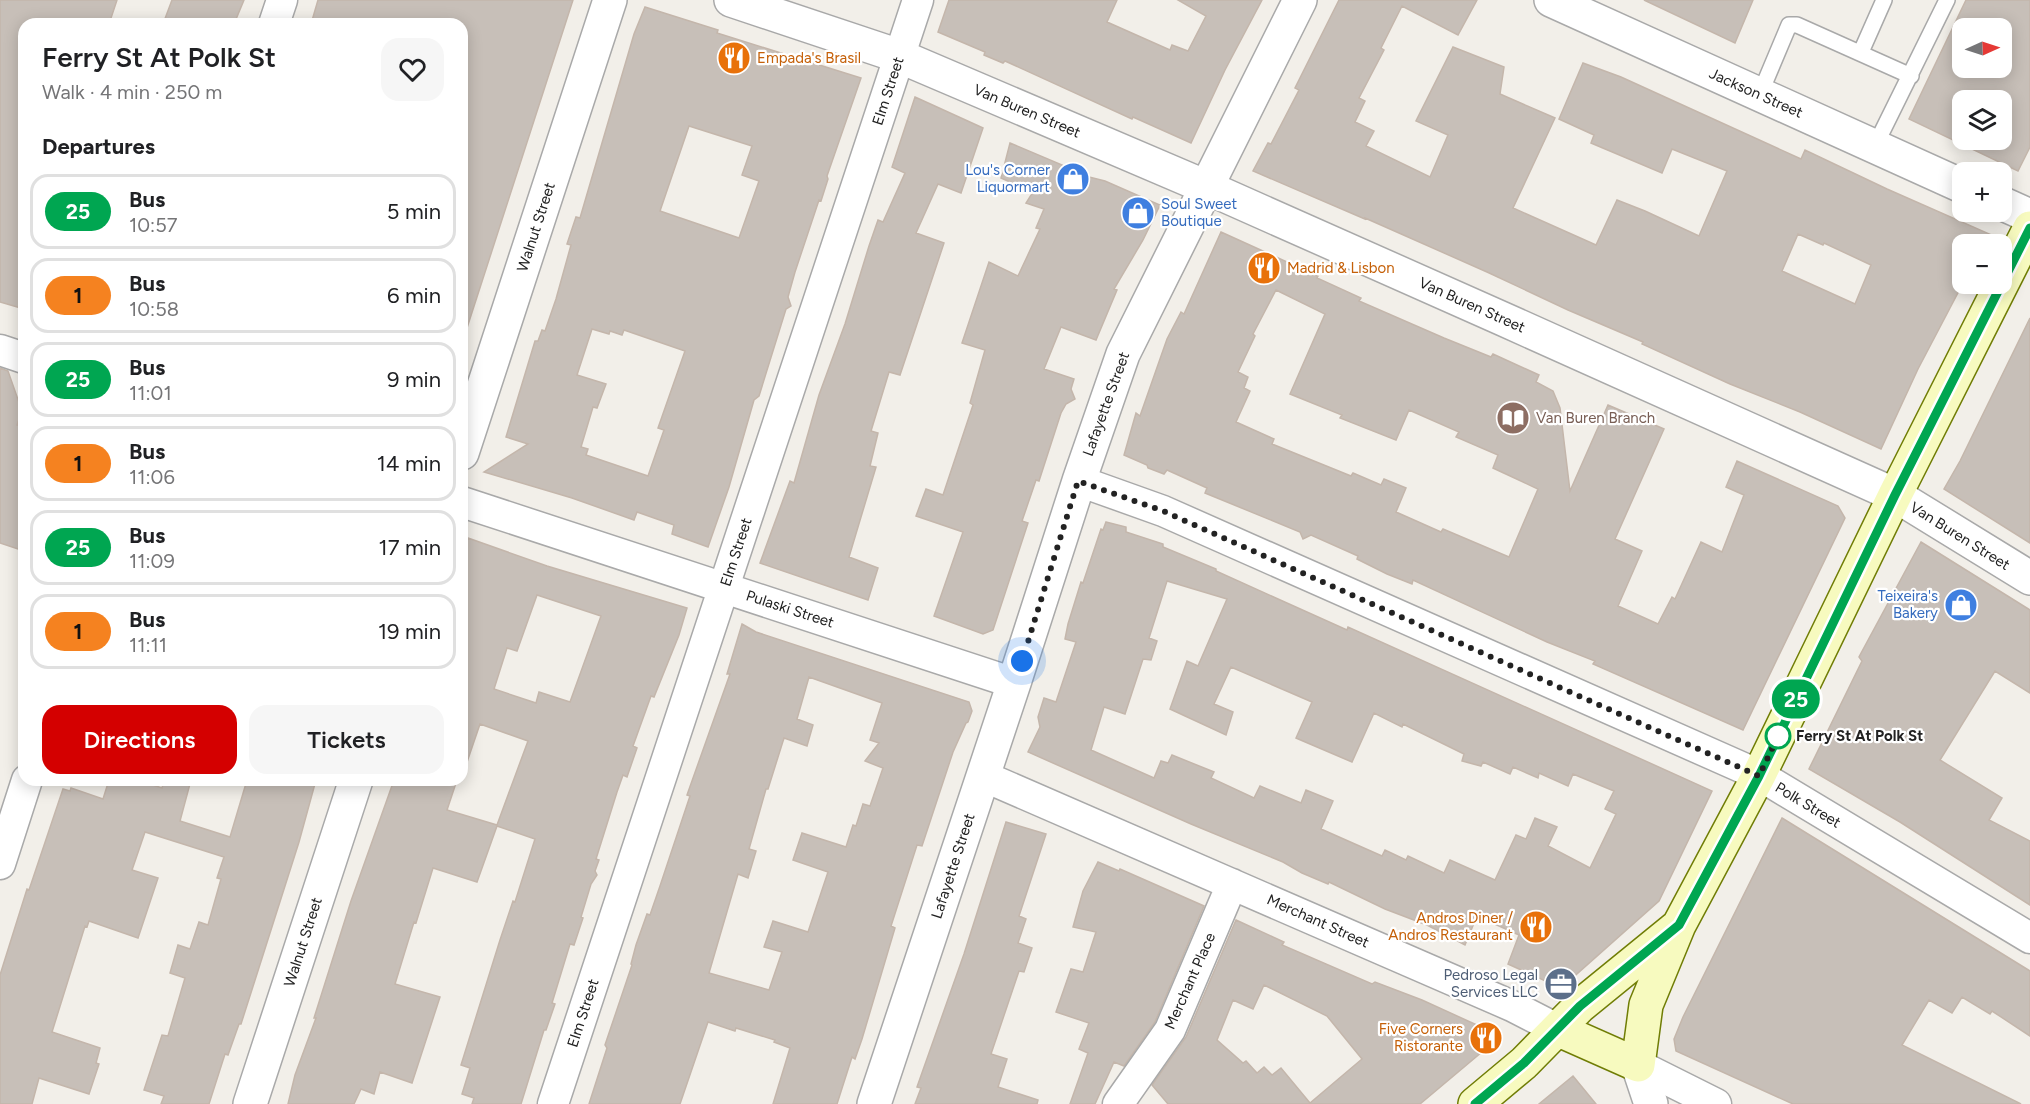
<!DOCTYPE html>
<html lang="en">
<head>
<meta charset="utf-8">
<style>
  :root { --surface:#fff; --page:#f6f6f6; --text:#202124; --muted:#757577; --line:#e0e0e0; --accent:#d40000 }
  body { margin:0; font-family:Figtree,sans-serif; background:var(--page); color:var(--text); height:100vh; display:flex; flex-direction:column; font-size:22px; white-space:nowrap }
  * { box-sizing:border-box; margin:0 }
  p { font-size:20px; color:var(--muted) }
  .icon { flex:none; width:33px; height:33px; fill:none; stroke:currentColor; stroke-width:2; stroke-linecap:round; stroke-linejoin:round }
  .map { position:relative; flex:1; overflow:hidden }
  .details { position:absolute; left:18px; top:18px; width:450px; height:768px; display:flex; flex-direction:column; background:var(--surface); border-radius:18px; box-shadow:0 3px 15px #0003 }
  .details>* { flex:none }
  .badge { padding:0 12px; border-radius:20px; font-size:21px; line-height:39px }
  .needle { width:39px; rotate:87deg }
  .controls { position:absolute; left:1952px; top:18px; display:grid; gap:12px }
  .controls a { display:grid; place-items:center; width:60px; height:60px; border-radius:12px; background:var(--surface); box-shadow:0 3px 15px #0003; font-size:30px }
  .you { position:absolute; width:30px; height:30px; margin:-15px; border:4px solid #fff; border-radius:50%; background:#1a73e8; box-shadow:0 0 0 9px #1a73e833 }
  .map>.badge { position:absolute; translate:-50% -50%; box-shadow:0 0 0 3px #fff }
  h2 { padding:0 24px; font-size:22px; line-height:54px }
  .round { display:grid; place-items:center; flex:none; width:63px; height:63px; border-radius:18px; background:var(--page) }
  .headline { display:flex; align-items:center; justify-content:space-between; height:102px; padding:0 24px }
  h1 { font-size:28px; font-weight:600; line-height:45px }
  .action { display:flex; gap:12px; margin-top:auto; padding:12px 24px }
  .action a { flex:1; height:69px; border-radius:18px; background:var(--accent); color:#fff; font-size:24px; font-weight:600; line-height:69px; text-align:center }
  .action a+a { background:var(--page); color:var(--text) }
  ul { padding:0; list-style:none }
  li { display:flex; align-items:center; gap:18px; height:75px; margin:0 12px 9px; padding:0 12px; border:3px solid var(--line); border-radius:18px }
  li div { flex:1 }
  li b { display:block; font-size:22px }
  li em { font-style:normal }
  li .badge { min-width:66px; font-weight:700; text-align:center }
  .map>svg:first-child { display:block }
</style>
</head>
<body>
<div class="map">
<svg width="2030" height="1104" viewBox="0 0 2030 1104">
  <rect width="100%" height="100%" fill="#f2efe9"/>
  <path fill="#c7bfb8" stroke="#c4b6ab" stroke-width="1.5" fill-rule="evenodd" d="M0 0H117L109 24H24V309L0 302Z
    M172 0H244L234 24H163Z
    M318 0H573L466 331H462V24H311Z
    M949 0H1117L1107 22 1170 50 1172 45 1188 51 1206 16 1178 0H1262L1225 70 1191 143 1133 117 1132 119 1005 61 1003 63 984 55 985 52 938 32Z
    M1339 0H1477L1458 35 1402 6 1381 48 1384 50 1359 98 1365 101 1355 122 1374 131 1366 146 1430 177 1448 135 1416 121 1453 47 1504 67 1500 94 1555 118 1513 208 1596 245 1617 200 1645 211 1699 236 1727 171 1672 149 1662 173 1591 143 1594 135 1559 119 1583 63 1621 77 1801 159 1805 150 1887 189 2003 240 2001 244H1962V285L1918 369 1881 449 1800 412 1730 384 1642 344 1643 342 1568 310 1487 272 1365 218V219L1253 171 1268 143 1271 144 1299 90 1295 88ZM1798 234 1823 245 1824 243 1871 265 1855 304 1782 271Z
    M1644 0H1753L1735 43Z
    M1966 0H2030V147L2018 171 1909 119ZM1962 28H2001V68H1962ZM1962 100H2001V140H1962Z
    M645 7 718 30 717 33 861 78 827 176 828 179 821 201 819 200 795 272 788 297 791 306 786 309 759 396 754 400 729 487 708 547 672 534 674 525 637 512 634 520 572 498 484 472 528 444 506 437 535 341H538L542 330 545 331 556 299 571 245 567 244 576 217 580 218 634 34ZM689 126 752 146 742 175 759 181 739 238 660 211ZM592 329 609 334 610 331 622 335 624 330 685 351 658 428 664 430 648 476 586 455 588 449 581 447 593 407 597 408 606 384 577 375Z
    M915 97 983 128 961 193 938 184 916 233 944 243 900 375 889 372 871 431 878 433 870 466 876 467 849 557 878 568 868 600 760 563 790 481 794 483 819 395 845 324 869 246 878 220 883 222 905 173 892 167Z
    M1010 143 1076 171 1083 169 1085 176 1105 181 1160 205 1143 240 1114 289 1117 290 1096 340 1061 327 1044 369 1074 379 1071 389 1075 399 1066 404 1061 413 1039 481 1036 480 1022 521 1028 523 993 630 983 634 934 616 963 532 916 516 926 489 943 495 973 405 970 403 985 350 962 343 989 262 1018 276 1040 229 1036 228 1044 209 1026 203 1033 192 1001 178Z
    M1221 232 1318 276 1317 278 1361 298 1359 301 1444 338 1491 357 1493 354 1539 375 1536 382 1553 391 1560 408 1570 491 1608 405 1664 429 1615 539 1642 551 1618 606 1658 624 1672 597 1675 599 1701 542 1722 552 1744 495 1726 487 1737 461 1838 506 1845 518 1743 730 1593 664 1595 661 1547 642 1413 580 1412 584 1387 574 1357 559 1358 556 1311 535 1303 539 1300 532 1205 493 1207 488 1167 470 1164 474 1148 468 1147 465 1124 455 1136 413 1140 416 1167 339 1181 312 1184 314ZM1276 290 1325 314 1290 394 1342 415 1340 418 1396 440 1409 410 1459 432 1456 437 1498 455 1493 468 1538 489 1509 557 1443 529 1441 532 1396 512 1406 488 1384 479 1381 485 1353 473 1351 476 1272 444 1274 439 1236 422 1250 391 1244 388 1248 377 1238 372 1255 336 1253 334Z
    M2030 318V543L1944 489 1960 461Z
    M0 368 8 371 22 411 17 425 24 427V551L0 543Z
    M1106 522 1126 527V532L1163 544V547L1216 569V571L1347 630 1348 627 1712 791 1659 901 1561 988 1508 964 1519 935 1477 916 1465 945 1427 925 1385 909 1329 882 1328 884 1302 873 1283 862 1191 824 1028 752 1040 727 1038 717 1044 698 1056 702 1076 642 1065 639 1068 624 1081 582 1083 583 1101 529 1103 530ZM1167 581 1227 599 1198 666 1187 661 1170 709 1226 735 1233 712 1214 704 1231 667 1312 702 1296 738 1352 762 1374 713 1402 727 1403 724 1464 754 1462 761 1481 766 1483 762 1510 774 1513 767 1538 778 1539 773 1568 786 1573 774 1614 791 1605 809 1616 814 1590 868 1548 846 1557 827 1535 818 1526 839 1516 835 1495 880 1450 860 1444 873 1408 856 1406 860 1385 850 1382 856 1321 829 1333 801 1306 790 1301 803 1260 786 1254 798 1211 778 1214 772 1172 755 1168 763 1161 761 1154 778 1091 750 1104 707 1125 714 1143 659 1151 660 1157 641 1149 638Z
    M468 538 547 566 687 608 679 635 654 697 651 696 633 746 637 748 627 777 623 775 617 792 596 859 599 860 595 871 597 875 591 884 581 917 583 918 574 945 570 944 552 1003 555 1004 546 1030H544L521 1104H472L474 1098 462 1094 470 1068 461 1065 500 940 513 901 515 902 535 839 497 826 477 882 433 868 416 923 414 922 395 984 440 997 412 1083 380 1072 374 1094 361 1089 354 1104H288L295 1075 316 1018H314L351 901 394 780H457L447 810 497 825 528 741 480 724 465 768 462 767V556ZM537 595 601 616 570 702 539 692 536 703 494 689 507 648 517 651Z
    M1921 542 2030 610V693L1995 671 1940 760 2002 798 1989 820 2030 841V905L1900 822 1809 769 1862 661 1859 657Z
    M742 624 756 632 969 702 972 711 968 722 966 723 953 752 922 846 917 845 891 926 895 928 862 1039 855 1059 852 1057 837 1104H773L790 1048 774 1042 775 1040 736 1028 735 1031 708 1022 680 1104H589L607 1048 605 1045 632 965 631 964 636 945 647 914 650 915 660 886 690 796 687 795 730 674H727ZM809 677 882 703 870 740 879 743 865 761 883 768 870 806 863 804 856 826 853 825 846 847 802 833 793 860 828 872 808 932 773 921 764 947 782 952 769 990 709 973 738 874 748 878 756 851 749 849 766 789H768L784 738 807 746 813 725 797 719Z
    M109 780H138L162 788 164 780H191L180 821 230 837 247 780H316L299 842 241 1024H239L228 1055 225 1054 209 1104H161L164 1096 144 1090 162 1035 168 1036 185 978 170 973 178 945 190 949 199 922 208 925 221 879 217 878 224 857 145 832 132 870 158 878 138 938 89 921 87 927 85 926 52 1032 100 1048 96 1063 99 1064 89 1094 39 1078 32 1104H0V975L27 889 29 890 63 789 70 791 71 788 103 799Z
    M1782 818 2030 971V1036L1992 1011 1990 1014 1962 997 1952 1013 1929 1000 1902 1045 2021 1104H1793L1676 1051 1674 1039 1683 1017Z
    M1006 822 1046 834 1019 916 1026 919 1018 943 1032 948 1024 972 1019 971 991 1054 1007 1059 998 1087 1038 1100 1037 1104H915L921 1088 917 1087 964 954Z
    M1098 862 1119 871 1120 869 1204 906 1155 1022 1124 1066 1114 1062 1095 1104H1070L1088 1053 1079 1049 1089 1023 1056 1012 1071 969 1083 972 1096 932 1073 927 1083 891Z
    M1236 920 1284 942 1282 945 1372 984 1375 982 1422 1000 1501 1036 1420 1104H1168L1152 1085 1186 1037ZM1264 985 1327 1016 1362 1059 1310 1103 1281 1068 1272 1075 1264 1067 1257 1073 1246 1061 1243 1063 1217 1040 1233 1000 1253 1009Z
    M1573 1076 1596 1104H1539Z"/>
  <g fill="none" stroke-linecap="round" stroke-linejoin="round">
    <g stroke="#a9a9a9" stroke-width="18">
      <path id="service" d="M1861 52 1884 0
        M1760 94 1789 25H1797L1911 76
        M1875 146 1947 0"/>
    </g>
    <g stroke="#a9a9a9" stroke-width="33">
      <path id="minor" d="M274 24 282 0
        M0 350 24 358
        M1079 481 1163 511 1759 775 2030 938
        M462 502 1014 683
        M983 776 1512 1006 1559 1030
        M0 864 27 780
        M1638 1065 1716 1104
        M553 1104 918 0
        M1118 1104 1170 1030 1232 884"/>
    </g>
    <g stroke="#a9a9a9" stroke-width="36">
      <path id="tertiary" d="M731 0 899 56 1206 187 1503 319 1895 495 2030 578
        M1551 0 1962 186
        M2001 203 2030 216
        M462 453 610 0
        M1638 1065 1651 1104
        M250 1104 356 780
        M874 1104 1014 683 1079 481 1123 354 1300 0"/>
    </g>
    <g stroke="#707d05" stroke-width="36">
      <path id="secondary" d="M1559 1030 1638 1065 1646 1005 1679 925 1759 775 1895 495 2030 228
        M1475 1104 1524 1063 1580 1006 1677 927"/>
    </g>
    <use href="#service" stroke="#fff" stroke-width="15"/>
    <use href="#minor" stroke="#fff" stroke-width="30"/>
    <use href="#tertiary" stroke="#fff" stroke-width="33"/>
    <use href="#secondary" stroke="#f7fabf" stroke-width="33"/>
  </g>
  <g fill="none" stroke-linecap="round" stroke-linejoin="round">
    <g stroke="#fff" stroke-width="14">
      <path id="line" d="M1475 1104 1524 1063 1580 1006 1679 925 1759 776 1895 495 2030 228"/>
    </g>
    <use href="#line" stroke="#00a651" stroke-width="9"/>
    <path stroke="#222" stroke-width="6" stroke-dasharray="0 10.8" d="M1022 661 1078 481 1163 511 1759 776 1780 732 1778 736"/>
  </g>
  <defs>
    <g id="restaurant-disc" transform="scale(1.725)"><circle r="9.5" fill="#e8710a" stroke="#fff"/><path d="M-5-6h1v4h1v-4h1v4h1v-4h1v5L-1.5 .5V6h-2V.5L-5-1ZM5-6V6H3V1.5H1.5Q1.5-4 5-6Z" fill="#fff"/></g>
    <g id="shop-disc" transform="scale(1.725)"><circle r="9.5" fill="#3f7fe0" stroke="#fff"/><path d="M-5-2.5h2.3a2.7 3.5 0 0 1 5.4 0H5L5.5 6h-11ZM-1.5-2.5h3a1.5 2.3 0 0 0-3 0Z" fill="#fff"/></g>
    <g id="library-disc" transform="scale(1.725)"><circle r="9.5" fill="#8d6e63" stroke="#fff"/><path d="M-6-4Q-3-5.5-.7-3.5V5Q-3 3-6 4ZM6-4Q3-5.5 .7-3.5V5Q3 3 6 4Z" fill="#fff"/></g>
    <g id="office-disc" transform="scale(1.725)"><circle r="9.5" fill="#5c6f8a" stroke="#fff"/><path d="M-6-3h4V-5.5h4V-3h4V5H-6ZM-1-4.5V-3h2v-1.5ZM-6 0V1H6V0Z" fill="#fff"/></g>
  </defs>
  <g fill-rule="evenodd">
    <use href="#restaurant-disc" x="734" y="58"/>
    <use href="#shop-disc" x="1073" y="179"/>
    <use href="#shop-disc" x="1138" y="213"/>
    <use href="#restaurant-disc" x="1264" y="268"/>
    <use href="#library-disc" x="1513" y="418"/>
    <use href="#shop-disc" x="1961" y="605"/>
    <use href="#restaurant-disc" x="1536" y="927"/>
    <use href="#office-disc" x="1561" y="984"/>
    <use href="#restaurant-disc" x="1486" y="1038"/>
  </g>
  <circle fill="#fff" stroke="#00a651" stroke-width="3" cx="1778" cy="736" r="12"/>
  <g text-anchor="middle" stroke-width="4.5" stroke-linejoin="round" paint-order="stroke">
    <g font-size="15" fill="#c56008" stroke="#fff" text-anchor="start">
      <text x="757" y="63">Empada's Brasil</text>
      <text x="1287" y="273">Madrid &amp; Lisbon</text>
      <text x="1513" y="923" text-anchor="end">Andros Diner /<tspan x="1513" dy="17">Andros Restaurant</tspan></text>
      <text x="1463" y="1034" text-anchor="end">Five Corners<tspan x="1463" dy="17">Ristorante</tspan></text>
    </g>
    <g font-size="15" fill="#222" stroke="#fff">
      <text transform="translate(888 91) rotate(-72)" y="5">Elm Street</text>
      <text transform="translate(1756 93) rotate(24)" y="5">Jackson Street</text>
      <text transform="translate(1027 111) rotate(23)" y="5">Van Buren Street</text>
      <text transform="translate(536 227) rotate(-72)" y="5">Walnut Street</text>
      <text transform="translate(1472 305) rotate(24)" y="5">Van Buren Street</text>
      <text transform="translate(1106 404) rotate(-70)" y="5">Lafayette Street</text>
      <text transform="translate(1960 536) rotate(32)" y="5">Van Buren Street</text>
      <text transform="translate(736 552) rotate(-72)" y="5">Elm Street</text>
      <text transform="translate(790 609) rotate(18)" y="5">Pulaski Street</text>
      <text transform="translate(1808 805) rotate(31)" y="5">Polk Street</text>
      <text transform="translate(953 866) rotate(-72)" y="5">Lafayette Street</text>
      <text transform="translate(1318 921) rotate(24)" y="5">Merchant Street</text>
      <text transform="translate(303 942) rotate(-72)" y="5">Walnut Street</text>
      <text transform="translate(1190 981) rotate(-66)" y="5">Merchant Place</text>
      <text transform="translate(583 1013) rotate(-72)" y="5">Elm Street</text>
    </g>
    <g font-size="15" fill="#366cbe" stroke="#fff" text-anchor="end">
      <text x="1050" y="175">Lou's Corner<tspan x="1050" dy="17">Liquormart</tspan></text>
      <text x="1161" y="209" text-anchor="start">Soul Sweet<tspan x="1161" dy="17">Boutique</tspan></text>
      <text x="1938" y="601">Teixeira's<tspan x="1938" dy="17">Bakery</tspan></text>
    </g>
    <g font-size="15" fill="#785e54" stroke="#fff" text-anchor="start">
      <text x="1536" y="423">Van Buren Branch</text>
    </g>
    <g font-size="15" font-weight="bold" fill="#222" stroke="#fff" text-anchor="start">
      <text x="1796" y="741">Ferry St At Polk St</text>
    </g>
    <g font-size="15" fill="#4e5e75" stroke="#fff" text-anchor="end">
      <text x="1538" y="980">Pedroso Legal<tspan x="1538" dy="17">Services LLC</tspan></text>
    </g>
  </g>
</svg>
<div class="controls">
<a><svg class="needle" viewBox="-14 -14 28 28"><path d="M0-13l5 13h-10z" fill="#e53935"/><path d="M0 13l5-13h-10z" fill="#757577"/></svg></a>
<a><svg class="icon" aria-label="layers" viewBox="0 0 24 24"><path d="M12 4l9 5-9 5-9-5zM3 14l9 5 9-5"/></svg></a>
<a>+</a>
<a>−</a>
</div>
<div class="you" style="left:1022px;top:661px"></div>
<b class="badge" style="left:1796px;top:699px;background:#00a651;color:#fff">25</b>
<section class="details">
<div class="headline"><div><h1>Ferry St At Polk St</h1><p>Walk · 4 min · 250 m</p></div><a class="round"><svg class="icon" aria-label="heart" viewBox="0 0 24 24"><path d="M12 20l-8-8c-3-5 5-10 8-4 3-6 11-1 8 4z"/></svg></a></div>
<h2>Departures</h2>
<ul>
<li><span class="badge" style="background:#00a651;color:#fff">25</span><div><b>Bus</b><p>10:57</p></div><em>5 min</em></li>
<li><span class="badge" style="background:#f58220;color:#111">1</span><div><b>Bus</b><p>10:58</p></div><em>6 min</em></li>
<li><span class="badge" style="background:#00a651;color:#fff">25</span><div><b>Bus</b><p>11:01</p></div><em>9 min</em></li>
<li><span class="badge" style="background:#f58220;color:#111">1</span><div><b>Bus</b><p>11:06</p></div><em>14 min</em></li>
<li><span class="badge" style="background:#00a651;color:#fff">25</span><div><b>Bus</b><p>11:09</p></div><em>17 min</em></li>
<li><span class="badge" style="background:#f58220;color:#111">1</span><div><b>Bus</b><p>11:11</p></div><em>19 min</em></li>
</ul>
<div class="action"><a>Directions</a><a>Tickets</a></div>
</section>
</div>
</body>
</html>
